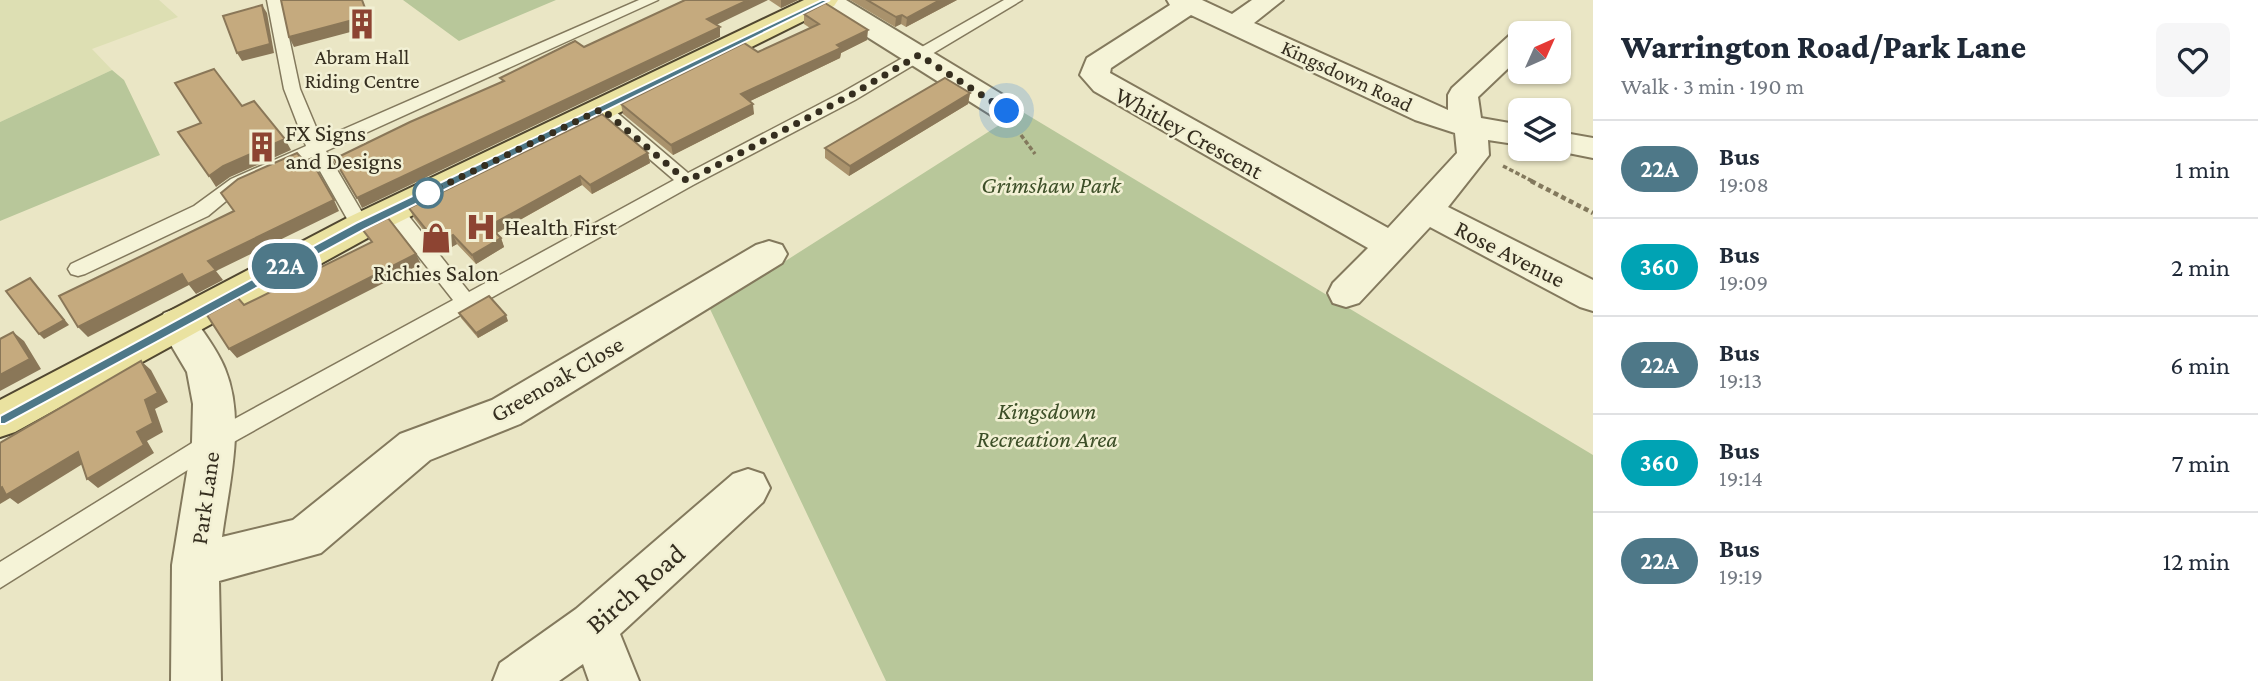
<!DOCTYPE html>
<html lang="en">
<head>
<meta charset="utf-8">
<style>
  :root { --surface:#fff; --page:#f6f6f7; --text:#1f2937; --muted:#747a83; --line:#e0e1e3 }
  body { margin:0; font-family:"Crimson Pro",serif; background:var(--page); color:var(--text); height:100vh; display:flex; flex-direction:column; font-size:26px; white-space:nowrap }
  * { box-sizing:border-box; margin:0 }
  p { font-size:23px; color:var(--muted) }
  .icon { flex:none; width:38px; height:38px; fill:none; stroke:currentColor; stroke-width:2; stroke-linecap:round; stroke-linejoin:round }
  .map { position:relative; flex:1; overflow:hidden }
  .details { display:flex; flex-direction:column; background:var(--surface); width:665px }
  .details>* { flex:none }
  .badge { padding:0 14px; border-radius:23px; font-size:24px; line-height:46px }
  .needle { width:46px; rotate:45deg }
  .tools { position:absolute; left:1508px; top:21px; display:grid; gap:14px }
  .tools a { display:grid; place-items:center; width:63px; height:63px; border-radius:10px; background:var(--surface); box-shadow:0 2px 5px #0004; font-size:35px }
  .you { position:absolute; width:35px; height:35px; margin:-18px; border:5px solid #fff; border-radius:50%; background:#1a73e8; box-shadow:0 0 0 10px #1a73e833 }
  .map>.badge { position:absolute; translate:-50% -50%; box-shadow:0 0 0 4px #fff }
  .round { display:grid; place-items:center; flex:none; width:74px; height:74px; border-radius:10px; background:var(--page) }
  .summary { display:flex; align-items:center; justify-content:space-between; height:119px; padding:0 28px }
  h1 { font-size:33px; font-weight:800; line-height:52px }
  ul { padding:0; list-style:none }
  li { display:flex; align-items:center; gap:21px; height:98px; padding:0 28px; border-top:2px solid var(--line) }
  li div { flex:1 }
  li b { display:block; font-size:26px }
  li em { font-style:normal }
  li .badge { min-width:77px; font-weight:700; text-align:center }
  main { display:flex; flex:1; min-height:0 }
  .map>svg:first-child { display:block }
</style>
</head>
<body>
<main>
<div class="map">
<svg width="1593" height="681" viewBox="0 0 1593 681">
  <rect width="100%" height="100%" fill="#eae6c5"/>
  <path fill="#dddfb3" d="M0 0H159L178 17 92 49 112 70 0 122Z"/>
  <path fill="#b8c79a" d="M403 0H556L459 41Z
    M112 70 124 80 160 155 0 221V122Z
    M1021 111 1593 455V681H886L710 309Z"/>
  <g fill="none" stroke-linecap="round" stroke-linejoin="round">
    <g stroke="#83795d" stroke-width="3">
      <path id="service" d="M267 0H281L300 89 321 139 639 0H658L326 151 370 226 368 231H354L312 157 243 187 208 216 85 274 78 276 71 274 68 269 71 264 194 206 231 179 306 146 284 89Z
        M1004 0H1022L855 100 693 185 221 449 0 588V562L205 435 453 300 386 215 384 210 386 205H400L469 292 674 180 596 113 594 109 596 105H608L688 173 843 92Z"/>
    </g>
    <g stroke="#83795d" stroke-width="4">
      <path id="minor" d="M814 0H846L1018 104 1022 111 1018 118 1007 121 996 118 818 6Z
        M1167 0H1202L1232 14 1252 0H1283L1254 23 1448 110V95L1452 88 1511 34 1528 33H1521V56L1478 97 1481 118 1521 125V145L1488 140 1489 155 1448 207 1593 280V311L1580 307 1430 227 1359 303 1346 307 1333 303 1328 293 1333 283 1368 248 1094 91 1080 75 1087 58 1170 5ZM1191 15 1415 120 1455 133 1457 153 1388 228 1110 73 1111 68Z
        M1559 132 1593 138V158L1548 149H1559Z
        M769 241 782 245 787 254 782 263 520 424 430 460 321 553 219 581 221 681H171L172 565 192 442 193 404 187 372 158 323 164 313 177 308 190 313C202 330 217 349 225 369 246 420 229 484 222 537L293 520 400 434 492 400 756 245Z
        M748 469 763 474 770 488 763 502 620 634 639 681H589L583 664 559 681H493L500 663 576 609 733 474Z"/>
    </g>
    <g stroke="#514730" stroke-width="4">
      <path id="primary" d="M804 0H838L834 6 373 235 15 432 0 437V400L349 217Z"/>
    </g>
    <path stroke="#83795d" stroke-width="3.5" stroke-dasharray="4.5 2.5" stroke-linecap="butt" d="M1021 135 1035 154
      M1503 166 1534 182"/>
    <path stroke="#83795d" stroke-width="4.5" stroke-dasharray="5 3.5" stroke-linecap="butt" d="M1531 181 1593 213"/>
    <use href="#service" fill="#f5f3d7" fill-rule="evenodd"/>
    <use href="#minor" fill="#f5f3d7" fill-rule="evenodd"/>
    <use href="#primary" fill="#eae2a0" fill-rule="evenodd"/>
  </g>
  <path fill="#a9926c" d="M769 0H798L781 8Z
    M850 0H957L906 27 901 24 895 27Z
    M804 14 867 40 841 53 840 58 750 101 754 114 673 155 623 114 621 104 758 52 810 28 804 24Z
    M970 93 968 104 849 176 825 158V148Z
    M648 153 650 163 592 194 582 185 497 233 501 238 504 247 476 264 457 244 441 253 414 218 409 208Z
    M459 313 508 321 478 338 461 318Z"/>
  <path fill="#8a7758" d="M362 0 373 26 294 47 289 37Z
    M748 0H768L708 29 707 19Z
    M781 0H798L781 8Z
    M940 0H957L906 27 907 18Z
    M262 5 267 13 274 53 242 61 237 53Z
    M902 15 901 24 895 27 896 17Z
    M720 27V37L362 208 357 198Z
    M868 30 867 40 841 53 840 58 742 105 741 94Z
    M970 93 968 104 849 176 850 166Z
    M753 104 754 114 673 155 671 145Z
    M285 139 291 150 230 177 216 187 209 176 223 166Z
    M648 153 650 163 592 194 590 185Z
    M580 176 582 185 493 235 489 226Z
    M334 200 339 211 216 271 223 280 196 294 189 285 88 337 78 327 208 261Z
    M453 235 457 244 441 253 437 243Z
    M501 238 504 247 476 264 472 255Z
    M416 254 421 264 237 358 229 349Z
    M30 278 69 325 44 339 39 334Z
    M506 315 508 321 478 338 476 333Z
    M13 332 24 341 41 369 0 391V375Z
    M141 361 151 370 168 402 155 409 163 432 147 441 154 453 98 488 87 479 137 432 145 400Z
    M78 452 89 460 18 504 10 498 0 504V488Z"/>
  <path fill="#c5aa7e" stroke="#8a7758" stroke-width="2" d="M281 0H362L368 16 289 37Z
    M685 0H748L707 19 720 27 357 198 334 159 410 122 504 81 500 78 575 41 584 47Z
    M867 0H940L907 18 902 15 896 17Z
    M825 3 868 30 837 45 841 48 741 94 753 104 671 145 621 104 744 43 758 52 819 24 804 14Z
    M262 5 270 44 237 53 223 16Z
    M214 69 242 106 254 101 285 139 223 166 209 176 178 132 201 123 175 83Z
    M945 78 970 93 850 166 825 148Z
    M602 114 648 153 590 185 580 176 489 226 501 238 472 255 453 235 437 243 409 208Z
    M297 153 311 169 315 167 334 200 208 261 216 270 188 284 182 274 78 327 59 296 234 211 221 193 238 179Z
    M388 218 416 254 229 349 207 315 238 298 244 305 372 242 363 230Z
    M30 278 64 320 39 334 6 291Z
    M489 296 506 315 476 333 459 313Z
    M13 332 30 359 0 375V339Z
    M141 361 158 393 145 400 153 423 137 432 144 445 87 479 78 452 6 495 2 487 0 488V443Z"/>
  <path fill="#4e7888" stroke="#fff" stroke-width="2" d="M822 0H830L365 229 5 424H0V416L356 223Z"/>
  <g fill="none" stroke-linecap="round" stroke-linejoin="round">
    <path stroke="#352e1f" stroke-width="7" stroke-dasharray="0 12.6" d="M428 193 602 109 687 181 849 96 919 55 1007 111"/>
  </g>
  <defs>
    <g id="building-bare" transform="scale(2.415)"><path d="M-4-6H4V6H1V3H-1V6H-4ZM-2.5-4.3h1.7v1.8h-1.7ZM.8-4.3h1.7v1.8H.8ZM-2.5-1h1.7V.8h-1.7ZM.8-1h1.7V.8H.8Z" fill="#8d4432" stroke="#f2f0d4" stroke-width="2.5" paint-order="stroke"/></g>
    <g id="hospital-bare" transform="scale(2.415)"><path d="M-5-5h3v3.5h4V-5h3V5h-3V1.5h-4V5h-3Z" fill="#8d4432" stroke="#f2f0d4" stroke-width="2.5" paint-order="stroke"/></g>
    <g id="shop-bare" transform="scale(2.415)"><path d="M-5-2.5h2.3a2.7 3.5 0 0 1 5.4 0H5L5.5 6h-11ZM-1.5-2.5h3a1.5 2.3 0 0 0-3 0Z" fill="#8d4432" stroke="#f2f0d4" stroke-width="2.5" paint-order="stroke"/></g>
  </defs>
  <g fill-rule="evenodd">
    <use href="#building-bare" x="362" y="24"/>
    <use href="#building-bare" x="262" y="147"/>
    <use href="#hospital-bare" x="481" y="227"/>
    <use href="#shop-bare" x="436" y="238"/>
  </g>
  <circle fill="#fff" stroke="#4e7888" stroke-width="3.5" cx="428" cy="193" r="14"/>
  <g text-anchor="middle" stroke-width="5" stroke-linejoin="round" paint-order="stroke">
    <g font-size="21" fill="#352e1f" stroke="#f2f0d4">
      <text x="362" y="64">Abram Hall<tspan x="362" dy="24">Riding Centre</tspan></text>
    </g>
    <g font-size="21" fill="#352e1f" stroke="#f2f0d4">
      <text transform="translate(1347 76) rotate(25)" y="7">Kingsdown Road</text>
    </g>
    <g font-size="24" fill="#352e1f" stroke="#f2f0d4" text-anchor="start">
      <text x="285" y="141">FX Signs<tspan x="285" dy="28">and Designs</tspan></text>
      <text x="504" y="235">Health First</text>
      <text x="436" y="281" text-anchor="middle">Richies Salon</text>
    </g>
    <g font-size="24" fill="#352e1f" stroke="#f2f0d4">
      <text transform="translate(1189 133) rotate(29)" y="8">Whitley Crescent</text>
      <text transform="translate(1510 254) rotate(27)" y="8">Rose Avenue</text>
      <text transform="translate(557 379) rotate(-30)" y="8">Greenoak Close</text>
      <text transform="translate(205 498) rotate(-82)" y="8">Park Lane</text>
    </g>
    <g font-size="24" font-style="italic" fill="#3d4f28" stroke="#f2f0d4">
      <text x="1051" y="193">Grimshaw Park</text>
      <text x="1047" y="419">Kingsdown<tspan x="1047" dy="28">Recreation Area</tspan></text>
    </g>
    <g font-size="28" fill="#352e1f" stroke="#f2f0d4">
      <text transform="translate(635 588) rotate(-41)" y="10">Birch Road</text>
    </g>
  </g>
</svg>
<div class="tools">
<a><svg class="needle" viewBox="-14 -14 28 28"><path d="M0-13l5 13h-10z" fill="#e53935"/><path d="M0 13l5-13h-10z" fill="#747a83"/></svg></a>
<a><svg class="icon" aria-label="layers" viewBox="0 0 24 24"><path d="M12 4l9 5-9 5-9-5zM3 14l9 5 9-5"/></svg></a>
</div>
<div class="you" style="left:1007px;top:111px"></div>
<b class="badge" style="left:285px;top:266px;background:#4e7888;color:#fff">22A</b>
</div>
<section class="details">
<div class="summary"><div><h1>Warrington Road/Park Lane</h1><p>Walk · 3 min · 190 m</p></div><a class="round"><svg class="icon" aria-label="heart" viewBox="0 0 24 24"><path d="M12 20l-8-8c-3-5 5-10 8-4 3-6 11-1 8 4z"/></svg></a></div>
<ul>
<li><span class="badge" style="background:#4e7888;color:#fff">22A</span><div><b>Bus</b><p>19:08</p></div><em>1 min</em></li>
<li><span class="badge" style="background:#00a3b4;color:#fff">360</span><div><b>Bus</b><p>19:09</p></div><em>2 min</em></li>
<li><span class="badge" style="background:#4e7888;color:#fff">22A</span><div><b>Bus</b><p>19:13</p></div><em>6 min</em></li>
<li><span class="badge" style="background:#00a3b4;color:#fff">360</span><div><b>Bus</b><p>19:14</p></div><em>7 min</em></li>
<li><span class="badge" style="background:#4e7888;color:#fff">22A</span><div><b>Bus</b><p>19:19</p></div><em>12 min</em></li>
</ul>
</section>
</main>
</body>
</html>
